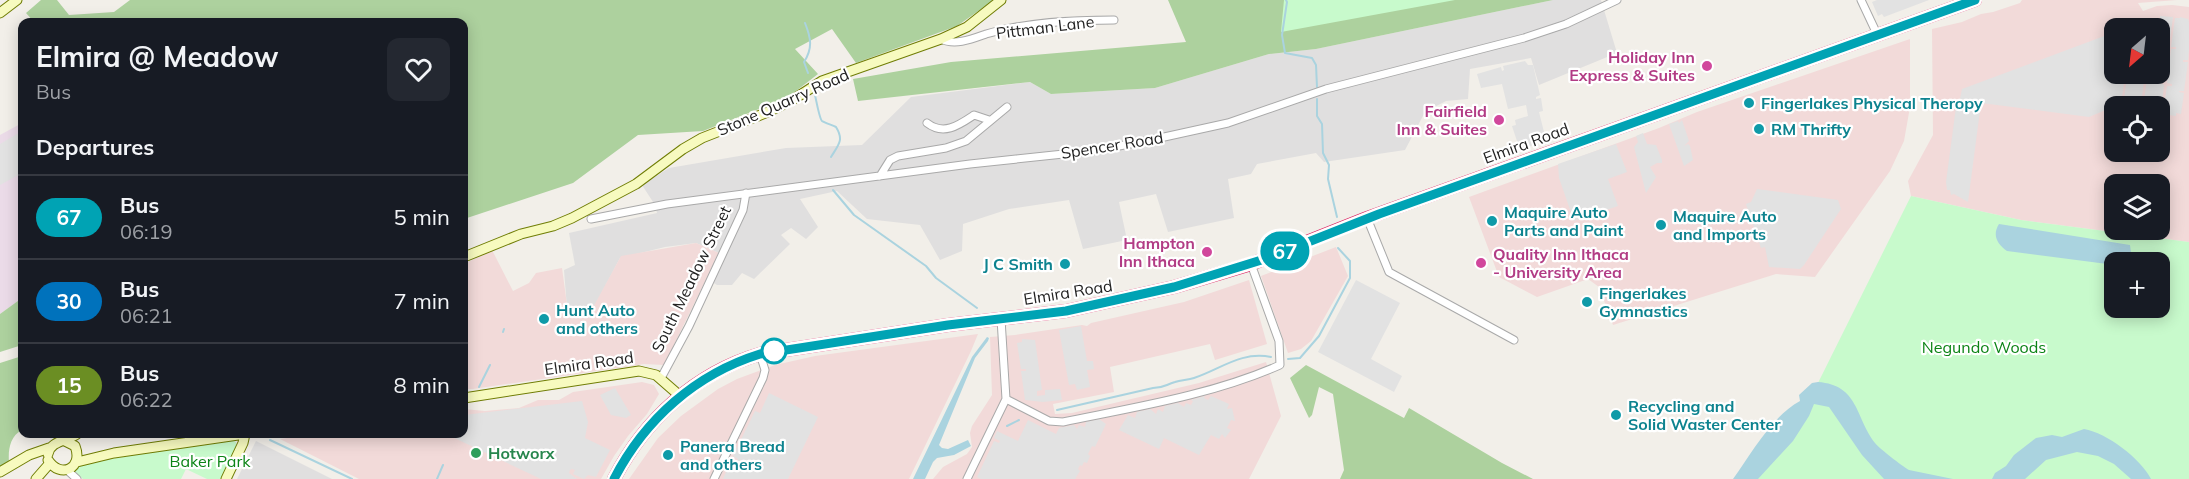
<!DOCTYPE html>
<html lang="en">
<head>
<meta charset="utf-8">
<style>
  :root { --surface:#171b24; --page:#242831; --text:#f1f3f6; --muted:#9ea1a6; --line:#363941 }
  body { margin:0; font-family:Mulish,sans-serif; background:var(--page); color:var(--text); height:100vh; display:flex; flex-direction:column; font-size:22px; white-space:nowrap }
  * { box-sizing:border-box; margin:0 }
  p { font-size:20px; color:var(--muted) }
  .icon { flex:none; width:33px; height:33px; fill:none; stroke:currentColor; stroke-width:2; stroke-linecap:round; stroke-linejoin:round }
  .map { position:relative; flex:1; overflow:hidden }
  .sheet { position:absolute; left:18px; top:18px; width:450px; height:420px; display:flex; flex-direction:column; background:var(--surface); border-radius:12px; box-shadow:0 3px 15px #0003 }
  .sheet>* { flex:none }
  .badge { padding:0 12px; border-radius:20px; font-size:21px; line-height:39px }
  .needle { width:39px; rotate:208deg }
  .fabs { position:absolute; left:2104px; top:18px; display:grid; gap:12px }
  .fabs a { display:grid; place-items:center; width:66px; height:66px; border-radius:12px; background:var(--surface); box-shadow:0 3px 15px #0003; font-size:30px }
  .map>.badge { position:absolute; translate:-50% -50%; box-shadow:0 0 0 3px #fff }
  h2 { padding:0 18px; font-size:22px; line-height:54px }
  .round { display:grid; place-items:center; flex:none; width:63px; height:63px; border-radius:12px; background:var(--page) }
  .overview { display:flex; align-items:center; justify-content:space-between; height:102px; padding:0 18px }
  h1 { font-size:28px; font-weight:700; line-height:45px }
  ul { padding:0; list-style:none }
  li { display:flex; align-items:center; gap:18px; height:84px; padding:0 18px; border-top:2px solid var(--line) }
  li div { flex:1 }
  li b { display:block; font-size:22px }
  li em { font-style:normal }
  li .badge { min-width:66px; font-weight:700; text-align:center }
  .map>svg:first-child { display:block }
</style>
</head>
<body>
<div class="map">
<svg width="2189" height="479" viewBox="0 0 2189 479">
  <rect width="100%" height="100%" fill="#f2efe9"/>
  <path fill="#e0dfdf" d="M1553 0H1601L1617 53 1539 85 1531 58 1470 69 1468 99 1446 101 1425 112 1405 150 1324 162 1316 153 1257 164 1251 174 1228 179 1234 218 1168 232 1156 194 1119 202 1127 240 1083 249 1069 200 1009 209 963 224 962 251 940 260 920 225 867 219 837 191 800 199 818 227 806 239 791 228 781 235 790 244 754 279 742 273 732 285H717L707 279 719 253 696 243 665 247 620 258 592 311 588 313 570 312 567 308 564 270 575 265 569 233 657 213 655 205 642 185 669 168 786 148 862 145 911 97 1030 82 1051 94 1155 88 1269 54 1316 49Z
    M256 441 332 479H237Z"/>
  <path fill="#f2dad9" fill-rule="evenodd" d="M2022 0H2177L2138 3 2143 11 2157 6 2172 5 2189 7V242L2021 220 1911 196 1908 181 1933 135 1932 29 1962 22 1981 14 1993 12 2020 3ZM2115 28H2160V74H2115ZM2115 106H2160V152H2115ZM2115 184H2160V230H2115Z
    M1910 39V107L1904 141 1890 171 1815 277 1776 274 1613 325 1599 287 1588 279 1537 297 1499 277 1469 197 1659 128 1697 112Z
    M696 243 719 253 664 365 644 364 473 389H464V264L492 250 513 291 529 283 536 273 562 268 568 312 590 313 621 256Z
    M1336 247 1348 276 1311 341 1301 349 1288 353 1261 276Z
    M1249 280 1267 344 1215 360 1210 344 1110 367 1114 392 1053 404 1055 414 1072 413 1199 383 1266 362 1281 416 1249 479H933L943 467 967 454 972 447 970 433 972 426 992 395 990 337 1015 335 1082 325 1087 326 1091 323 1184 302Z
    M978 334 971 351 909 479H629L658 438 681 416 718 389 737 379 775 365 815 356Z
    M642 382 654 385 659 394 647 414 628 436 614 456 601 479H359L280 439 314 434H464V409L485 411 519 408 538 400H559L573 392Z"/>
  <path fill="#ebdbe8" d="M22 123V298L0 314V135Z"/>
  <path fill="#add19e" d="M41 0H57L69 15 114 12 130 0H994L957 26 856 63 832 29 795 49 818 74 787 98 703 131 638 135 573 183 464 219V22H275L269 20 250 22H34L26 13Z
    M1168 0H1553L1316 49 1269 54 1155 88 1051 94 1030 82 858 101 853 79 951 62 1186 42Z
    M22 298V345L0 352V314Z
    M22 356V430C10 436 8 450 9 462L0 467V363Z
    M1306 365 1404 418 1409 408 1502 463 1533 479H1340L1344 470 1333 394 1319 387 1312 415 1309 418 1290 378Z"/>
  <path fill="#c8facc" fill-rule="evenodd" d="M1284 0H1455L1281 32Z
    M1911 196 2021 220 2189 242V479H1746L1814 391ZM2115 262H2160V308H2115Z
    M231 440 236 442 237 447 221 479H207L186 469 181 479H83L72 471 83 463Z"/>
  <path fill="#e2e2e2" d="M1877 0H1929L1884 17 1882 14 1878 16 1872 2Z
    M2160 16 2173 17 2169 46H2164V48L2169 49 2164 82H2159L2164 85 2161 112 2160 106H2143L2147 80H2152V78L2147 77V74H2160V28H2153L2154 20 2160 21Z
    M2180 17 2188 19 2189 22V50L2188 60H2183V62H2188L2184 91H2179V92L2184 93 2181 114 2176 113V116L2168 115V112H2163L2167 86H2172V84L2167 83 2171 49H2176V47H2171L2175 18H2180Z
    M2115 32V74H2125L2121 106H2115L2089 117 1981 103 1968 202 1954 194 1951 195 1950 190H1947L1946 182 1956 107 1962 108 1964 101 1960 99 1962 89Z
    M1525 61 1528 65H1533L1540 95 1536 97V99L1541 98 1543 111 1539 112 1546 140 1520 150 1512 126 1516 125 1515 120 1528 116 1526 105 1508 109 1502 84 1481 88 1477 74 1501 67 1502 71 1504 70 1503 66Z
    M2127 74H2145V77H2140L2139 79 2144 80 2141 106H2123L2127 77H2132Z
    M1682 120 1689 141 1684 146 1688 144 1690 146 1693 160 1684 166 1669 124 1678 121 1679 123Z
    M22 131V173L0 185V144Z
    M1643 133 1647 144 1656 145 1662 160V163H1657L1650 167 1656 177 1646 193 1634 147 1638 142 1636 136Z
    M1616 144 1627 172 1608 179 1618 206 1574 221 1559 178 1558 164Z
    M1757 189 1838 200 1841 209 1804 265 1800 269 1769 267 1765 247 1761 248 1746 204 1751 202Z
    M1356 280 1400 303 1371 359 1402 376 1394 392 1318 352Z
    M1081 326 1087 361H1093L1094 369 1087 370 1090 387 1077 390 1075 384 1069 385 1059 330Z
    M1022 339 1035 340 1042 390 1037 391V396L1045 395V390L1060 389 1062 400 1043 402 1025 400 1021 371H1026V369H1021L1017 343 1022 342Z
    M615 388 631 415 626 418 611 415 600 395Z
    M769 393 818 417 788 479H723L728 467 733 469 738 459 733 456 755 411 760 413Z
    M1205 396 1204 398 1208 400 1211 396 1229 404 1227 409 1232 408 1235 421 1231 420 1227 428 1231 430 1225 438 1222 434 1219 439 1211 435 1199 455 1164 438 1159 449 1119 430 1128 415 1135 418 1137 412 1150 409 1156 414 1158 409 1163 412 1165 406 1178 403 1184 407 1186 403 1191 405 1193 401 1191 400Z
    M582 401 588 422 585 438 610 450 596 477 588 475 584 479 573 474 575 470 572 469 570 470 569 473 577 479H541L448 435V434H464V415Z
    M1099 419 1106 424 1095 447 1092 446 1088 454 1090 456 1087 463 1084 462 1082 466 1080 465 1078 469 1080 471 1075 479H981L977 477 994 441 999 443 1000 441 994 438 997 431 1018 441 1028 420 1056 434 1059 428 1074 425 1077 429 1079 425 1085 427 1086 422Z"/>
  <path fill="#aad3df" d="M1999 224 2130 245 2131 253 2128 262H2115V265L2007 251C1997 244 1992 235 1999 224Z
    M987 337 989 338 988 341 975 358 939 445 942 448 948 449 968 440 971 446 954 455 937 458 933 462 925 479H913L972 357Z
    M1818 382C1859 385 1855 417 1875 443 1881 450 1901 465 1909 470L1953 479H1884L1862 455 1829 407 1814 404 1809 416 1793 441 1758 479H1733C1752 453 1771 417 1800 401L1799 395 1812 383Z
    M2084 429C2107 433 2140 458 2151 479H2131L2114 464 2098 456 2077 452 2046 460 2025 479H1992L1995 473 2006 466 2014 455 2036 438 2052 435 2062 437Z"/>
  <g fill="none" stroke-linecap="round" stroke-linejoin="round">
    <path stroke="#aad3df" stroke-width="2" d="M1286 0 1287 2 1282 35 1285 53 1312 58 1316 65 1317 87
      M805 23C811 38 813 48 804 62L808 73
      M814 91C816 98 819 118 822 121 825 123 832 125 836 127 844 140 839 144 831 157
      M1317 99V116L1322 124 1323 153 1329 165 1328 179 1337 217
      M833 190 854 215 926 266 936 278 977 308
      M503 332 504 329
      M1288 359 1300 358 1319 336 1350 278V261L1338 248
      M479 387 490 365
      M1057 410 1153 388C1164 388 1165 385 1175 382 1181 380 1188 380 1194 378 1221 369 1241 351 1271 357
      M1007 426 1019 420
      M270 440 352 479
      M437 479 443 465"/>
    <g stroke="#a9a9a9" stroke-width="9">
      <path id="street" d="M1861 0 1877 34
        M941 39C955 46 972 39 986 34 1027 22 1072 20 1114 20
        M927 123C944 136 959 125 974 115L989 120
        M880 176 890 160 898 156 946 148 966 141 1007 107
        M1367 218 1389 272 1514 340
        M591 219 667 204 970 164 1092 151 1146 141 1228 123 1326 89 1524 38 1566 24 1617 0
        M661 378 689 326 743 210 746 193
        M1006 399 1049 421 1063 422C1136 407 1212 395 1280 365L1279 341 1251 264
        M67 470 77 479
        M714 479 763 378 765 370 760 354
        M967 479 1006 399 1001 319"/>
    </g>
    <g stroke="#707d05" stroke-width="11">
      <path id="secondary" d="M0 13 17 0
        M464 257 521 234 553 226 572 218 636 184 683 149 702 138 768 112 794 99 822 81 941 39 967 27 1001 0
        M464 398 639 371 656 375 680 396
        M48 454C50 441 67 441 77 434
        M48 460C60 479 84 469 75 446L65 441
        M77 462 114 453 245 434
        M0 472 29 455 49 448
        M36 479 50 463
        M226 479 243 443 245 434"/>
    </g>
    <g stroke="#dc2a67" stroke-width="14">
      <path id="highway" d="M614 479C645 419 696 373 760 354L948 325 1066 311 1174 287 1251 264 1367 218 1975 0"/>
    </g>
    <use href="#street" stroke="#fff" stroke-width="7"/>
    <use href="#secondary" stroke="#f7fabf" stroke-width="9"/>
    <use href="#highway" stroke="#e892a2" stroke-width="12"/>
  </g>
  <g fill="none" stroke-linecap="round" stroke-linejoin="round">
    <g stroke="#fff" stroke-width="14">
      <path id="line" d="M614 479C645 419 696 374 760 354L948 325 1066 311 1174 287 1268 258 1379 214 1975 0"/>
    </g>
    <use href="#line" stroke="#00a3b4" stroke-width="9"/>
  </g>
  <g fill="#d1479c" stroke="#fff" stroke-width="2">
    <circle cx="1707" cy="66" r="6"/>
    <circle cx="1499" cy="120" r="6"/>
    <circle cx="1207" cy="252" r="6"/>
    <circle cx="1481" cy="263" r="6"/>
  </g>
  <g fill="#0f9aa8" stroke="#fff" stroke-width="2">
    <circle cx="1749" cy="103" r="6"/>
    <circle cx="1759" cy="129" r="6"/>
    <circle cx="1492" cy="221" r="6"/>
    <circle cx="1661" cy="225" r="6"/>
    <circle cx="1065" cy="264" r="6"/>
    <circle cx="1587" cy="302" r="6"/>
    <circle cx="544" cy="319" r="6"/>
    <circle cx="1616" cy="415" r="6"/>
    <circle cx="668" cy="455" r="6"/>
  </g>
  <circle fill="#fff" stroke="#00a3b4" stroke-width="3" cx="774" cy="351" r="12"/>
  <circle fill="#2e9e5b" stroke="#fff" stroke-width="2" cx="476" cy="453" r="6"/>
  <g text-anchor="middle" stroke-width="4.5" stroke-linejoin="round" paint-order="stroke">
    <g font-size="16" fill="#222" stroke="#fff">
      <text transform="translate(1045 27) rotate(-7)" y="6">Pittman Lane</text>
      <text transform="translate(783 102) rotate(-24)" y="6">Stone Quarry Road</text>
      <text transform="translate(1526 143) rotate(-20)" y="6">Elmira Road</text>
      <text transform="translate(1112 145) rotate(-9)" y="6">Spencer Road</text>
      <text transform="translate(691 279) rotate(-64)" y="6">South Meadow Street</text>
      <text transform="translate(1068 292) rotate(-9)" y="6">Elmira Road</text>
      <text transform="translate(589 363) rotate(-8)" y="6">Elmira Road</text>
    </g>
    <g font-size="16" font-weight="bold" fill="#b23c85" stroke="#fff" text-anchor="end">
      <text x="1695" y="63">Holiday Inn<tspan x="1695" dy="18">Express &amp; Suites</tspan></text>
      <text x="1487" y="117">Fairfield<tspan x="1487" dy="18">Inn &amp; Suites</tspan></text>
      <text x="1195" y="249">Hampton<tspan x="1195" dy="18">Inn Ithaca</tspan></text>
      <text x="1493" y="260" text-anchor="start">Quality Inn Ithaca<tspan x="1493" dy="18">- University Area</tspan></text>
    </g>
    <g font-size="16" font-weight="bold" fill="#0d838f" stroke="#fff" text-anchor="start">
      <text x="1761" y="109">Fingerlakes Physical Theropy</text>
      <text x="1771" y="135">RM Thrifty</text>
      <text x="1504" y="218">Maquire Auto<tspan x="1504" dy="18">Parts and Paint</tspan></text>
      <text x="1673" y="222">Maquire Auto<tspan x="1673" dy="18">and Imports</tspan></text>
      <text x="1053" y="270" text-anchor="end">J C Smith</text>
      <text x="1599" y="299">Fingerlakes<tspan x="1599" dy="18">Gymnastics</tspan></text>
      <text x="556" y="316">Hunt Auto<tspan x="556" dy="18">and others</tspan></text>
      <text x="1628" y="412">Recycling and<tspan x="1628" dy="18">Solid Waster Center</tspan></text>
      <text x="680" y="452">Panera Bread<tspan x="680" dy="18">and others</tspan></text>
    </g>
    <g font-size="16" fill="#0c8416" stroke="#fff">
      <text x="1984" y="353">Negundo Woods</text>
      <text x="210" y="467">Baker Park</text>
    </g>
    <g font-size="16" font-weight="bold" fill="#27864d" stroke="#fff" text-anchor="start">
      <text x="488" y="459">Hotworx</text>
    </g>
  </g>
</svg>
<div class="fabs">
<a><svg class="needle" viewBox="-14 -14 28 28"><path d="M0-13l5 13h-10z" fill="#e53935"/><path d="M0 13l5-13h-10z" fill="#9ea1a6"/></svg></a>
<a><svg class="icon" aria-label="locate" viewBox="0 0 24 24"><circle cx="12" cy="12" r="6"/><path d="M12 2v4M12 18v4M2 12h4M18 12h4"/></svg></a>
<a><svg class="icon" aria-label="layers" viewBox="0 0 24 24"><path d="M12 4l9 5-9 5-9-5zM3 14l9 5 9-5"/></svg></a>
<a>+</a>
</div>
<b class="badge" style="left:1285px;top:251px;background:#00a3b4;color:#fff">67</b>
<section class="sheet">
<div class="overview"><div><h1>Elmira @ Meadow</h1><p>Bus</p></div><a class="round"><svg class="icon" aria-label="heart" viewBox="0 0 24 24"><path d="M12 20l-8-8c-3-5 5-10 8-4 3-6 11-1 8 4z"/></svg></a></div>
<h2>Departures</h2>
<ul>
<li><span class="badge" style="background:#00a3b4;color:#fff">67</span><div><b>Bus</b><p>06:19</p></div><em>5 min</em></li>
<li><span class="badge" style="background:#0072bc;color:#fff">30</span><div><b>Bus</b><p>06:21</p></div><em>7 min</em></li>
<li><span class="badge" style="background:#6b8e23;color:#fff">15</span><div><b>Bus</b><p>06:22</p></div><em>8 min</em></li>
</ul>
</section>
</div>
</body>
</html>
